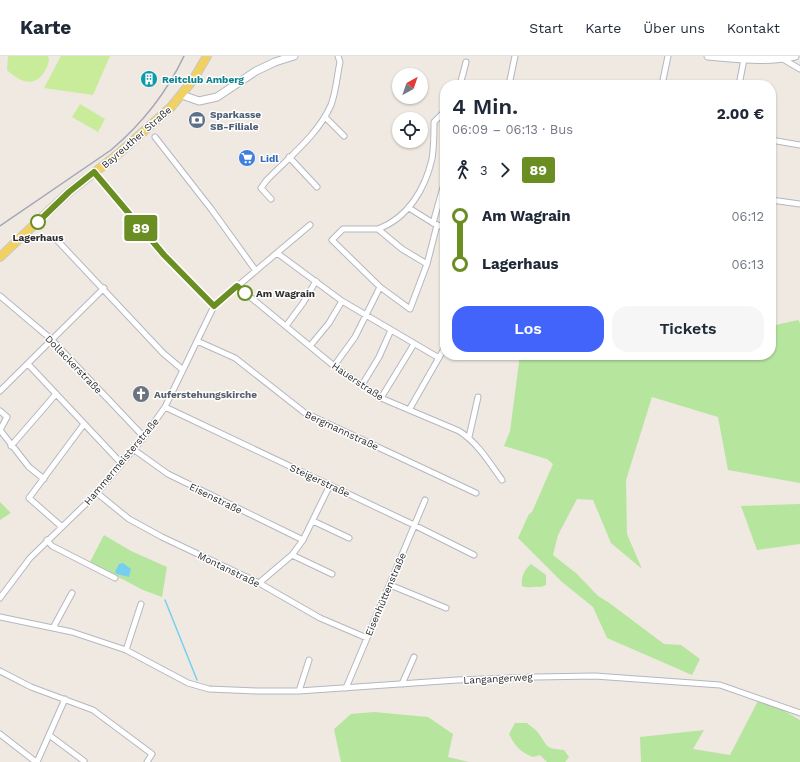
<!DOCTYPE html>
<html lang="de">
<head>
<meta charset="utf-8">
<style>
  :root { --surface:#fff; --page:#f6f6f7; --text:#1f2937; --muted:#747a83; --line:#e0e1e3; --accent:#4264fb }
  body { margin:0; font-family:"Work Sans",sans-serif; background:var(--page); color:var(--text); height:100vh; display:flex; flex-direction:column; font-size:15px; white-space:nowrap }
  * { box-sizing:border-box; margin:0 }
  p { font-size:13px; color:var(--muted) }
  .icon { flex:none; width:22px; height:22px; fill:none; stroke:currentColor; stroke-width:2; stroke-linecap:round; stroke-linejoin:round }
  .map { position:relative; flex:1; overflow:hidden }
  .drawer { position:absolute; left:440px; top:24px; width:336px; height:280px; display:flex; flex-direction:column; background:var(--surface); border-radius:16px; box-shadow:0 1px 3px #0004 }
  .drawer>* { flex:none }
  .badge { padding:0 8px; border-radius:3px; font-size:14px; line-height:26px }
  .needle { width:26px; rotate:40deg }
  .buttons { position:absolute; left:392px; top:12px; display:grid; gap:8px }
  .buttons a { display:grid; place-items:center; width:36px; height:36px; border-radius:50%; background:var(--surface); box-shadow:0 1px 3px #0004; font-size:20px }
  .map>.badge { position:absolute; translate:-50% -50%; box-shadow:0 0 0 2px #fff }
  .legs { display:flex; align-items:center; gap:6px; height:44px; padding:0 12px; font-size:13px }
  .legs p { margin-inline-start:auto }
  .head { display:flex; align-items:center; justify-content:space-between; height:68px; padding:0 12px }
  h1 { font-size:22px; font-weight:600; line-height:30px }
  .button { display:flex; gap:8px; margin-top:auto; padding:8px 12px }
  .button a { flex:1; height:46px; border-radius:16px; background:var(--accent); color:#fff; font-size:16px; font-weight:600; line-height:46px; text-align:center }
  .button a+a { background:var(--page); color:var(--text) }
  ul { padding:0 12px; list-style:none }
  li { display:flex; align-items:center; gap:14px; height:48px; font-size:15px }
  li i { display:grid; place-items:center; width:6px; height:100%; margin:0 5px; background:currentColor }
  li i::after { content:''; width:10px; height:10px; margin:-5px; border:3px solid; border-radius:50%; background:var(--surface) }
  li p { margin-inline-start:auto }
  li:first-child i { background:linear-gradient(#0000 50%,currentColor 0) }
  li:last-child i { background:linear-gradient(currentColor 50%,#0000 0) }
  header { display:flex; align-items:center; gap:24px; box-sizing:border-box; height:56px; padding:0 20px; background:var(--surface); border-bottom:1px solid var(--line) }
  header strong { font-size:19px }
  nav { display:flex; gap:22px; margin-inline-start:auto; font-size:14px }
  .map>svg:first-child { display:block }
</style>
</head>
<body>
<header>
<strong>Karte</strong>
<nav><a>Start</a><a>Karte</a><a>Über uns</a><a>Kontakt</a></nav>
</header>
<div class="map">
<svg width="800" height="706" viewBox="0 0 800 706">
  <rect width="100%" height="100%" fill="#efe9e1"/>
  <path fill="#b6e59e" d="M798 264 800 267V427L728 414 718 361 652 341 626 424 627 478 642 513 611 487 593 444 577 443 558 479 553 499 577 518 598 540 608 546 664 588 681 589 700 603 692 619 607 582 593 551 562 526 518 482 529 458 532 456 553 408 547 403 504 390 510 375 520 299H771V270Z
    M0 446 11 457 0 464Z
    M800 448V488L757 494 741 450Z
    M104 479 131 495 167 511 162 541 143 534 90 506Z
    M531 508 546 519V529L541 531C534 530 529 533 522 530 521 521 524 514 531 508Z
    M760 641 800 664V706H641L640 681 704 674 693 693 730 699Z
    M374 656 428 661 453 678 448 701 469 706H341L334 673 351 658Z
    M515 667H527C530 670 536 673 539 678 549 692 545 692 564 694L569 701 565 706H547L540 699 533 701C520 696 515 690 509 678Z"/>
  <path fill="#c9ec9a" d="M8 0H48L49 5C41 31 25 31 7 14Z
    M61 0H110L93 39 44 32Z
    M80 48 105 63 98 76 72 61Z"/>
  <path fill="#75cff0" d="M123 507 131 513 129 521 117 518 115 516 119 508Z"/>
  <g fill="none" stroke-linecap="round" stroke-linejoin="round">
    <path stroke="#75cff0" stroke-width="1.5" d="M165 544 197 624"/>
    <g stroke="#b4b7c1" stroke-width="7">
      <path id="minor" d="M783 3 800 13
        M460 29 466 6
        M509 29 515 0
        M662 29 668 0
        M739 29 744 3
        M325 61 344 80
        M155 81 212 154 256 215
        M771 84 800 89
        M289 101 317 131
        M94 116 164 199 214 250
        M271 143 261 132 266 125C288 102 318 79 331 49 336 36 337 20 340 6L338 0
        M771 144 800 148
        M409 152 433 167 445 172
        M433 167 444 128
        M378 173C408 162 425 133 432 103 434 91 434 78 434 66L445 55
        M55 182 163 297 183 314
        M277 197 342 245 439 302
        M427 208 437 169
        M237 230 334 310 381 342 459 375C478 387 489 406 502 424
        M0 240 51 283 144 381
        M286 270 303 247 316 225
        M197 285 235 302 305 357 476 437
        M310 290 329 267 342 245
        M28 308 121 407
        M334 310 355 281 380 231 332 184 343 173H378L402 193 427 208 410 253 380 231
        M362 329 379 301 391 274
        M0 335 104 232
        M381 342 414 288
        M165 351 414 469 474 499
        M409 354 445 291
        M0 355 7 361 0 374
        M0 374 29 411 44 423
        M469 381 478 341
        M11 390 56 338
        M133 393 168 418 303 484
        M97 437 129 463 162 481 259 527 320 562 367 582
        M313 465 349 482
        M62 471 29 442 84 368
        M47 484 52 490 115 522
        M292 499 332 518
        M259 527 292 499 303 484 330 429
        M390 529 446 552
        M0 542 30 502 97 437 144 381 165 351 214 250 310 169
        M0 561 72 576 126 594 188 627 209 633 257 635H299L457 624 536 621 595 620 720 629 800 657
        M53 572 72 537
        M126 594 141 548
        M0 615 31 631 93 654 152 698 147 706
        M402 628 414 601
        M346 632 425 444
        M299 635 309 604
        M0 678 36 706
        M49 679 84 705
        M37 706 65 643"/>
    </g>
    <g stroke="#b4b7c1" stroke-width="9">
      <path id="tertiary" d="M708 0C737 3 767 6 795 0
        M182 39 199 45 217 41 256 15 275 6 294 0"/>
    </g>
    <g stroke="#c9c9c9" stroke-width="10">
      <path id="primary" d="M0 201 69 136 117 99 171 51 193 24 207 0"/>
    </g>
    <use href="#minor" stroke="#fff" stroke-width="5"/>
    <use href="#tertiary" stroke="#fff" stroke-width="7"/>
    <use href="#primary" stroke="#f2d163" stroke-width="8"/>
    <path stroke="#a3a6b8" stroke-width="1.5" d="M0 170 111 94C143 67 166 38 184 0"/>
  </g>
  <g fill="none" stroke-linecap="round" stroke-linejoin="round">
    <g stroke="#fff" stroke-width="9">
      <path id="line-1" d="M38 166 69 136 94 116 164 199 214 250 237 230 245 237"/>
    </g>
    <use href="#line-1" stroke="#6b8e23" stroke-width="6"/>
  </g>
  <defs>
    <g id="building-disc" transform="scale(0.9)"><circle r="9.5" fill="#0f9aa8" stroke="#fff"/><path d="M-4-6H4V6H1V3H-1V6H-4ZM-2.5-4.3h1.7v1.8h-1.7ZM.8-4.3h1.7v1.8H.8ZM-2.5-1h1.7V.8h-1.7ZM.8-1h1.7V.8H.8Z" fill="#fff"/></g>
    <g id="bank-disc" transform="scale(0.9)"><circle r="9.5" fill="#5c6f8a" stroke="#fff"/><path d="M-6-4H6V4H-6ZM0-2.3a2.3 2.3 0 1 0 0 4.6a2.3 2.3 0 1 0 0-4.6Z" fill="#fff"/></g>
    <g id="supermarket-disc" transform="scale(0.9)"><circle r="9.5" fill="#3f7fe0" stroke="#fff"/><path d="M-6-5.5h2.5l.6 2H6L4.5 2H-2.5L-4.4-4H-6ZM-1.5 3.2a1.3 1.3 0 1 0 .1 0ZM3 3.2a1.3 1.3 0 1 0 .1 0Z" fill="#fff"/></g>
    <g id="church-disc" transform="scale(0.9)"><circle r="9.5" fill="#6b7280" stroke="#fff"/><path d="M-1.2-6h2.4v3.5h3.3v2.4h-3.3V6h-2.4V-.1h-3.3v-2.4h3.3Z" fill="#fff"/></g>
  </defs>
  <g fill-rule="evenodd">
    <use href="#building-disc" x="149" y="23"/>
    <use href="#bank-disc" x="197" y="64"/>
    <use href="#supermarket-disc" x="247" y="102"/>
    <use href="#church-disc" x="141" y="338"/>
  </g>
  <g fill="#fff" stroke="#6b8e23" stroke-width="2">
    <circle cx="38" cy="166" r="7"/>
    <circle cx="245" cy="237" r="7"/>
  </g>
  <g text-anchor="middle" stroke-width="3" stroke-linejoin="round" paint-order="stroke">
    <g font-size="10" font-weight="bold" fill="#0d838f" stroke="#fff" text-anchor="start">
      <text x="162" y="27">Reitclub Amberg</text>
    </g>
    <g font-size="10" font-weight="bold" fill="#4e5e75" stroke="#fff" text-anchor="start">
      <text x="210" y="62">Sparkasse<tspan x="210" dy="12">SB-Filiale</tspan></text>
    </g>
    <g font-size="10" fill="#2e2e2e" stroke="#fff">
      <text transform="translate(136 81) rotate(-41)" y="4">Bayreuther Straße</text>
      <text transform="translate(74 308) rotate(46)" y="4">Dollackerstraße</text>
      <text transform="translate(358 325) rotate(34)" y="4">Hauerstraße</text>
      <text transform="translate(342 374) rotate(25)" y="4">Bergmannstraße</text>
      <text transform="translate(121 405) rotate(-50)" y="4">Hammermeisterstraße</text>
      <text transform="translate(320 424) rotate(25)" y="4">Steigerstraße</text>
      <text transform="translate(216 442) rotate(26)" y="4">Eisenstraße</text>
      <text transform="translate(229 513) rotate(26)" y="4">Montanstraße</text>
      <text transform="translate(385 538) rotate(-67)" y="4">Eisenhüttenstraße</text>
      <text transform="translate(498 622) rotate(-3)" y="4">Langangerweg</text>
    </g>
    <g font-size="10" font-weight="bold" fill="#366cbe" stroke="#fff" text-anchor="start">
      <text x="260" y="106">Lidl</text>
    </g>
    <g font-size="10" font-weight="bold" fill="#2e2e2e" stroke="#fff">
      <text x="38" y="185">Lagerhaus</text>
      <text x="256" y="241" text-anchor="start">Am Wagrain</text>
    </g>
    <g font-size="10" font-weight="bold" fill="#5b616d" stroke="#fff" text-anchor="start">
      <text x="154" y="342">Auferstehungskirche</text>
    </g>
  </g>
</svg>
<div class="buttons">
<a><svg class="needle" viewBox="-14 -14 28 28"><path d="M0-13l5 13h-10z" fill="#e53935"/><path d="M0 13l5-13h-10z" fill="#747a83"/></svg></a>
<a><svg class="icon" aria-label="locate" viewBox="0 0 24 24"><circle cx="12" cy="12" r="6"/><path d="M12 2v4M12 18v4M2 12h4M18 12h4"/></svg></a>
</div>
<b class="badge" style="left:141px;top:172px;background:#6b8e23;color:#fff">89</b>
<section class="drawer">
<div class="head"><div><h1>4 Min.</h1><p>06:09 – 06:13 · Bus</p></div><b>2.00 €</b></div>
<div class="legs"><svg class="icon" aria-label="walk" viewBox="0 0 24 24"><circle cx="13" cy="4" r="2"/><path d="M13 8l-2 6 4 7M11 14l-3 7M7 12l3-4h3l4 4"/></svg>3<svg class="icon" aria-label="forward" viewBox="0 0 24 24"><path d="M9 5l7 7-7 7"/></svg><b class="badge" style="background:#6b8e23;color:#fff">89</b></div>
<ul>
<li><i style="color:#6b8e23"></i><b>Am Wagrain</b><p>06:12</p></li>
<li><i style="color:#6b8e23"></i><b>Lagerhaus</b><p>06:13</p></li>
</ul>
<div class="button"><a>Los</a><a>Tickets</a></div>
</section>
</div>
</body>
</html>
